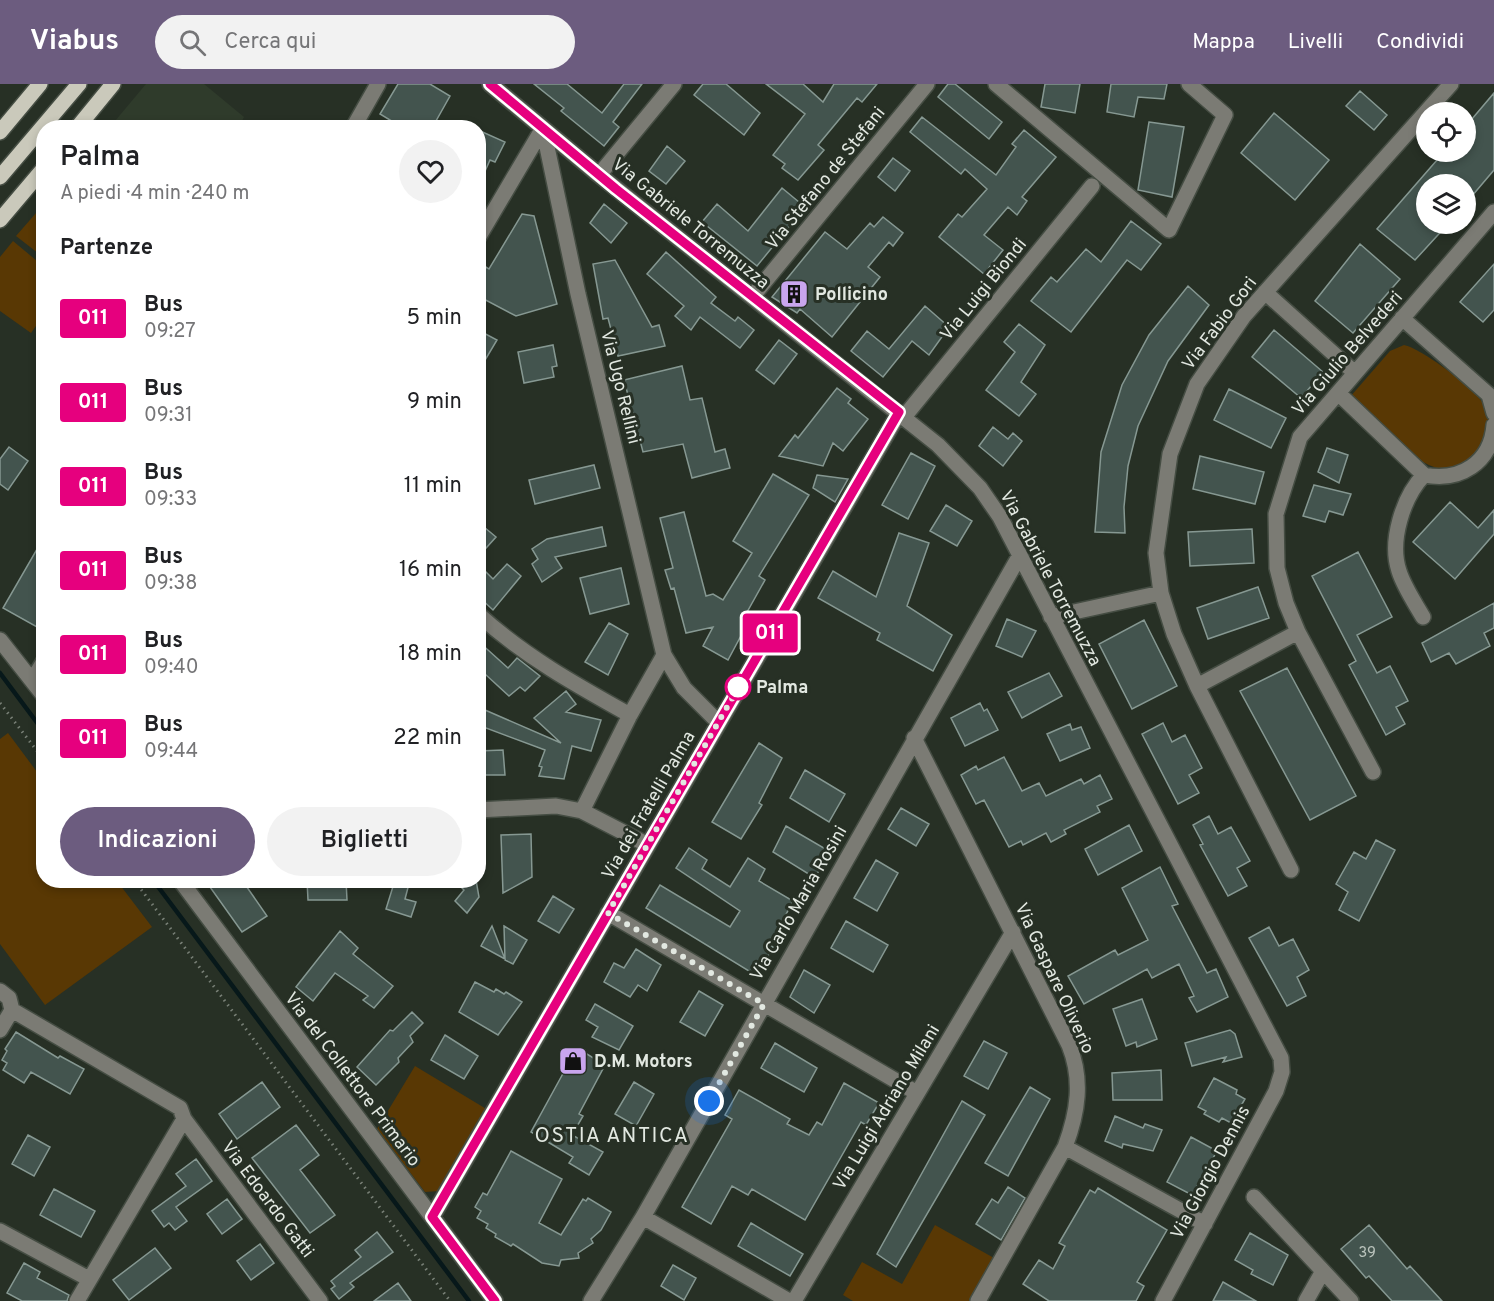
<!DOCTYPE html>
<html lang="it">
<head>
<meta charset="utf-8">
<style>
  :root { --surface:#fff; --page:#f2f2f2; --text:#202124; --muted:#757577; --accent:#6c5c7f }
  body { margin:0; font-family:Overpass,sans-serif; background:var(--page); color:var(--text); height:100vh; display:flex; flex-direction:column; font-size:22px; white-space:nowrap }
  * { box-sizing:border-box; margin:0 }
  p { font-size:20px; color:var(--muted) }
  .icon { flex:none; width:33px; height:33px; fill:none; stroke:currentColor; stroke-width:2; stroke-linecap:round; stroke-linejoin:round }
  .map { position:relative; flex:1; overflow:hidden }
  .panel { position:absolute; left:36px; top:36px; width:450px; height:768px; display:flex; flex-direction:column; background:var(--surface); border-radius:24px; box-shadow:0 3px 9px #0003 }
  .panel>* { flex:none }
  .badge { padding:0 12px; border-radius:4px; font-size:21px; line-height:39px }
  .fabs { position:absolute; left:1416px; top:18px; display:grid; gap:12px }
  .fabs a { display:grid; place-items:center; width:60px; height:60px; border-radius:50%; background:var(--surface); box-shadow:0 3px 9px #0003; font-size:30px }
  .you { position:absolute; width:30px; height:30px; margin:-15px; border:4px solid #fff; border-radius:50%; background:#1a73e8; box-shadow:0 0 0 9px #1a73e833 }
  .map>.badge { position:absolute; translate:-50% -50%; box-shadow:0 0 0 3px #fff }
  h2 { padding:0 24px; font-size:22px; line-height:54px }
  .round { display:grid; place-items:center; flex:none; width:63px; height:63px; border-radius:32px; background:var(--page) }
  .summary { display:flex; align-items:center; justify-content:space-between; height:102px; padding:0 24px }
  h1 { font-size:28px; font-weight:600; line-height:45px }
  .cta { display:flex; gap:12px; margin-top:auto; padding:12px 24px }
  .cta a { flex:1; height:69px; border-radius:36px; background:var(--accent); color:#fff; font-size:24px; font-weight:600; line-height:69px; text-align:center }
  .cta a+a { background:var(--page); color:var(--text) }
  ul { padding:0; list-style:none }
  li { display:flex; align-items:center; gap:18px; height:84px; padding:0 24px }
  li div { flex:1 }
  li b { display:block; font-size:22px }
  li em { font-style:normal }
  li .badge { min-width:66px; font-weight:700; text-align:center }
  header { display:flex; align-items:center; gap:36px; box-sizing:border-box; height:84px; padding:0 30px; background:var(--accent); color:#fff }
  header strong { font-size:28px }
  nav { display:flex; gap:33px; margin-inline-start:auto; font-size:21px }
  .search { width:420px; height:54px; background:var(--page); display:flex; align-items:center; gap:15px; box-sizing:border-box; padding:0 21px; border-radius:33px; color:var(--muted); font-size:22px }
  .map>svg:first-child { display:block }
</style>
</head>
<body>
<header>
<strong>Viabus</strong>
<div class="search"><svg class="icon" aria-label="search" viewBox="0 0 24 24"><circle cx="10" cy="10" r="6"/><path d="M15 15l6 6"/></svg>Cerca qui</div>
<nav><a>Mappa</a><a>Livelli</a><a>Condividi</a></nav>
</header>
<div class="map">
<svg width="1494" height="1217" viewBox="0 0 1494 1217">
  <rect width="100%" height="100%" fill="#273025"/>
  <path fill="#2f3b2b" d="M146 0H204L244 33 239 43H110Z"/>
  <path fill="#593804" d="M43 121V173L16 152Z
    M13 157 43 182V232L31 249 0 227V173Z
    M1404 261C1421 264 1474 304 1483 319 1487 326 1489 334 1492 341 1456 438 1391 352 1350 313L1390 267Z
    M8 649 43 696 44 796 117 797 152 843 45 921 0 860V655Z
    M415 982 488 1026 439 1107 425 1108 377 1045Z
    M935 1141 994 1174 969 1217H853L843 1211 862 1178 902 1200Z"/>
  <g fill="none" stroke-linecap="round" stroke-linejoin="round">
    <path stroke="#07181a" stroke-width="4.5" d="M0 589 44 648
      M153 796 469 1217"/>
  </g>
  <path fill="#43544e" stroke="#869892" stroke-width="1.5" d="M398 0H430L450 12 432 44H403L380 30Z
    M534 0H567L602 29 624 0H642L613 38 619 43 604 62 561 27 564 24Z
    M703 0H726L760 29 744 51 694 11Z
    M766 0H803L823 18 834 0H877L862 18 857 14 818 61 824 66 798 96 782 84 785 80 773 71 805 30Z
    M948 0H955L1002 38 989 55 938 13Z
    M1045 0H1080L1075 29 1041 23Z
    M1111 0H1167L1164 15 1138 13 1134 33 1107 28Z
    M1360 7 1387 31 1374 46 1346 22Z
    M1494 9V86L1466 119V100H1426V140H1448L1415 176 1377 145 1444 68H1466V42Z
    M1274 29 1329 76 1295 116 1241 69Z
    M922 33 996 91 1016 63 1012 60 1024 46 1056 73 1022 113 1027 117 1017 131 1008 123 984 151 1003 166 984 190 939 153 958 130 962 133 987 105 965 85 961 90 910 48Z
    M1149 38 1184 43 1172 113 1138 106Z
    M478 46 505 58 495 78 490 76 478 103Z
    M667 62 685 77 666 100 649 87Z
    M893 74 910 87 895 107 878 93Z
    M782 104 805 123 757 182 702 138 717 120 748 147Z
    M604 120 627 139 611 159 590 139Z
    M522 130 534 132 557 220 516 232 478 212V196L486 183 489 185Z
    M883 133 903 149 893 162 889 158 868 183 880 193 832 253 800 225 797 229 772 213 825 148 847 165 870 139 874 143Z
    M1131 137 1161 160 1141 186 1127 176 1071 248 1031 217 1051 193 1057 198 1086 165 1101 178Z
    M1360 160 1400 195 1353 249 1315 217Z
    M666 168 716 213 711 219 735 237 738 233 754 246 740 264 700 233 691 246 675 232 684 222 647 190Z
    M615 176 652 243 659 241 665 262 618 272 608 234 603 235 593 180Z
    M1494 180V226L1483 238 1460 218Z
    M1188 202 1209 221 1168 277 1138 342 1128 382 1124 423 1125 449 1095 448 1101 368 1122 301 1149 251Z
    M925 222 949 243 929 271 912 257 883 293 851 267 867 247 889 265Z
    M1019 240 1045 261 1021 298 1036 310 1019 332 986 306 1015 268 1004 258Z
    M478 246 497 256 478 288Z
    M1274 246 1323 288 1301 314 1252 273Z
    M779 256 797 270 774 300 756 286Z
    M553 261 557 282 552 283 554 293 524 299 518 268Z
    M682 282 690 316 702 314 715 368 725 365 730 384 692 394 683 360 643 368 624 296Z
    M837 304 851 315 848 319 868 335 843 367 833 359 823 382 779 372 795 351 798 354Z
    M1229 305 1286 334 1271 364 1214 336Z
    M993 343 1008 355 1013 349 1022 357 1003 382 979 362Z
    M9 363 28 377 8 406 0 400V375Z
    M1327 364 1348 371 1339 399 1318 388Z
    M911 369 935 382 908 435 882 421Z
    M1200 372 1264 388 1255 420 1193 405Z
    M594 381 600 404 535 420 529 396Z
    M773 390 809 411 759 492 765 496 746 530 751 533 728 576 703 562 713 543 686 549 674 504 671 505 665 486 673 484 660 434 684 428 706 512 713 510 723 516 752 469 733 457Z
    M817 391 848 395 835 418 813 404Z
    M1314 401 1351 410 1343 431 1329 427 1325 438 1303 432Z
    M1450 418 1478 444 1494 426V450L1455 495 1413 458Z
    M946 421 972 437 957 462 930 447Z
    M478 438 496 453 478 473Z
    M602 443 606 462 555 473 562 484 542 498 532 480 538 475 532 465 547 455Z
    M1252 445 1254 479 1190 482 1188 448Z
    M899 449 929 459 907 522 952 551 933 587 877 556 880 549 818 514 833 487 876 513Z
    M44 453V530L37 543 3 524Z
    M1358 468 1392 533 1357 551 1377 589 1390 582 1408 617 1396 623 1405 640 1386 651 1349 581 1356 577 1312 492Z
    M478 480 493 495 507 480 521 492 493 526 478 512Z
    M621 484 629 520 590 530 580 494Z
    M1258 503 1269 534 1208 555 1197 524Z
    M1494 519V544L1484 549 1490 562 1456 580 1449 569 1431 578 1422 559Z
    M1007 535 1036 547 1022 573 996 562Z
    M1144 536 1177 602 1132 625 1099 560Z
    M609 539 628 550 608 591 585 578Z
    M478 557 508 584 517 574 540 592 525 607 520 603 509 612 485 590 478 598Z
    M1287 584 1356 712 1310 736 1240 607Z
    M1049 589 1062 612 1022 634 1008 608Z
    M566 607 576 620 566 628 601 636 591 667 572 662 564 695 539 692 542 683 539 682 545 666 478 641V623L561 659 534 634Z
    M980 619 984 627 987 625 998 646 965 662 951 634Z
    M1163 639 1172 658 1185 651 1202 684 1189 691 1199 709 1178 720 1142 650Z
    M1070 640 1072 646 1081 643 1090 664 1060 677 1047 650Z
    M759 659 782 674 759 719 762 721 741 755 712 738Z
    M503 666 505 691H478V667Z
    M1004 673 1022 707 1039 699 1046 712 1081 695 1084 700 1100 691 1112 715 1097 722 1100 728 1064 746 1066 750 1051 758 1046 749 1023 761 1021 757 1009 763 984 716 976 720 961 691 976 682 978 686Z
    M805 686 845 710 829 738 790 714Z
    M901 724 929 740 916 762 888 745Z
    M1209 732 1218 750 1231 743 1250 777 1237 784 1247 802 1228 812 1200 761 1203 760 1193 741Z
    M1129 741 1142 767 1098 791 1085 765Z
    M786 742 829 767 815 794 773 768Z
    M531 750 532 793 503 809 501 751Z
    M1376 756 1395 766 1359 837 1339 826 1348 808 1336 800 1354 768 1366 775Z
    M689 764 707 776 702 785 730 803 748 774 765 785 759 797 793 817 770 861 773 863 757 892 646 824 660 801 730 843 740 827 676 784Z
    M876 776 898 789 877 827 854 814Z
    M1160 783 1178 820 1172 822 1207 889 1216 885 1228 913 1197 928 1189 914 1194 912 1179 880 1152 894 1147 885 1084 920 1068 892 1115 866 1118 871 1148 856 1122 804Z
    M205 796H242L267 832 242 848Z
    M307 796H346L347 816H308Z
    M395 796H410L405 815 416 818 411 833 386 825Z
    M454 796H476L479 813 467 829 455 817 464 806Z
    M553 812 574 825 559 849 538 837Z
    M846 837 888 861 873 888 831 864Z
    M492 842 505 875 481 862Z
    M504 842 527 856 513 880 505 876Z
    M1269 843 1279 862 1293 855 1309 886 1297 893 1306 912 1287 922 1249 854Z
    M340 847 358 864 353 870 393 902 374 924 363 916 368 912 335 889 313 917 296 903Z
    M636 865 661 881 647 907 638 901 630 913 604 898 614 879 624 884Z
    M804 886 830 901 814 929 790 913Z
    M475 898 494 908 496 905 504 910 506 908 522 918 498 951 459 928Z
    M699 907 723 921 705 952 680 938Z
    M1142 915 1157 955 1137 963 1136 958 1126 962 1113 925Z
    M595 920 633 942 619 966 592 953 598 943 586 936Z
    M412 928 423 939 410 952 413 958 398 974 399 978 376 1001 357 983 390 946 393 947Z
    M1230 946 1235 950 1242 973 1223 978 1226 973 1192 982 1185 959Z
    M16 948 58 974 60 972 84 985 70 1010 31 988 24 999 3 986 7 979 2 976 7 967 5 965Z
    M445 951 478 972 464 995 431 976Z
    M984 957 1007 969 988 1005 964 992Z
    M775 959 817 984 804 1008 761 984Z
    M577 964 605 981 579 1030 583 1032 572 1051 603 1068 589 1091 569 1079 573 1073 531 1048Z
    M1161 986 1162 1016H1113L1112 989Z
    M1214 994 1237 1006 1236 1010 1245 1015 1231 1039 1222 1034 1219 1038 1204 1030 1206 1027 1198 1023Z
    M262 998 280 1023 237 1055 219 1030Z
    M634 998 654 1010 636 1042 615 1030Z
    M844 999 879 1019 866 1041 861 1038 805 1136 752 1105 748 1111 732 1102 711 1140 682 1123 732 1035 725 1031 739 1006 790 1035 787 1040 809 1051 817 1038 822 1041Z
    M1030 1003 1050 1015 1008 1092 985 1079Z
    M962 1017 985 1031 896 1183 877 1170Z
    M1115 1032 1143 1044 1145 1040 1162 1046 1153 1067 1123 1060 1122 1064 1105 1057Z
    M296 1041 319 1071 300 1086 335 1131 310 1149 252 1074Z
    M28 1051 50 1063 34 1092 12 1080Z
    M1191 1053 1217 1067 1192 1111 1167 1098Z
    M511 1067 562 1095 539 1139 561 1151 583 1115 586 1117 588 1114 611 1128 601 1146 591 1155 593 1159 578 1169 579 1174 561 1176 559 1182 542 1179 513 1160 511 1162 495 1153 496 1150 486 1144 488 1140 477 1134 481 1127 475 1123 483 1109 487 1111Z
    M196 1075 212 1097 176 1123 187 1137 175 1146 169 1139 164 1143 152 1127 186 1102 176 1090Z
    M1008 1103 1025 1114 1001 1156 976 1140 992 1115 998 1119Z
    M1098 1104 1167 1146 1137 1198 1144 1202 1136 1217H1049L1023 1200 1039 1176 1053 1185 1065 1162 1059 1159 1090 1106 1095 1109Z
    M54 1105 95 1127 81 1153 40 1131Z
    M227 1115 242 1135 222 1150 207 1130Z
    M751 1139 803 1170 790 1192 738 1162Z
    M1369 1141 1407 1185 1410 1182 1442 1217H1392L1369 1192 1366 1194 1341 1165Z
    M377 1148 393 1168 350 1199 354 1203 339 1215 331 1205 335 1202 331 1197 361 1173 355 1166Z
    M1250 1149 1288 1171 1273 1201 1251 1190 1253 1186 1235 1176Z
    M260 1160 274 1179 251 1196 237 1177Z
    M155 1164 171 1184 129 1216 113 1196Z
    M24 1179 40 1188 37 1194 69 1211 67 1217H22L7 1209Z
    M673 1181 696 1194 684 1216 661 1202Z
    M1223 1198 1256 1217H1213Z
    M398 1199 411 1217H374Z"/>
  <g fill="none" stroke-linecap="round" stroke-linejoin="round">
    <g stroke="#454d43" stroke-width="18">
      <path id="minor" d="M490 0 599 91 938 361 980 404 1000 433 1281 974 1282 988 1276 1007 1163 1217
        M996 0 1169 146 1225 31 1189 0
        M353 44 378 0
        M543 44 578 210 664 571 684 604 718 638
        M599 91 674 0
        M478 154 543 44
        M1265 208 1355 289
        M752 213 927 0
        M1402 234 1489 311 1494 329
        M1338 309 1424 391C1460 398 1491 379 1494 341
        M904 333 1092 102
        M478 530C524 572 576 601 630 631
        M1051 533 1161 509
        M1423 533C1415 519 1404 503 1399 487 1389 457 1403 413 1424 391
        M0 556 44 612
        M32 597 44 577
        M1197 602 1298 548
        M914 654 1069 961C1083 996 1078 1028 1065 1063L978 1217
        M1373 688 1298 548 1286 519 1277 484 1276 430 1300 353 1494 128
        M478 726 556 722 582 727 648 761
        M582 727 630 631 664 571
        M1291 786 1197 602 1174 550 1161 509 1156 469 1170 370 1197 300 1244 232 1451 0
        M180 796 495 1217
        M608 829 917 1009
        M0 907 9 914 12 926 180 1024 184 1035 320 1217
        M0 946 12 926
        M1065 1063 1205 1140
        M1254 1113 1351 1217
        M432 1133 899 329
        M643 1133 789 1217
        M0 1147 89 1195
        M77 1217 184 1035
        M591 1217 643 1133 1020 471
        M794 1217 1013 848
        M1306 1217 1323 1187"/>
    </g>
    <g stroke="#454d43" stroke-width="18">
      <path id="major" d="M77 44 113 0
        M0 48 40 0
        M0 93 79 0
        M0 136 44 84"/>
    </g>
    <path stroke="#798077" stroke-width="3" stroke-dasharray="1.5 4.5" stroke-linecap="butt" d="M0 619 44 676
      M134 796 450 1217"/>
    <use href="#minor" stroke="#7b7b74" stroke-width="15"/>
    <use href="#major" stroke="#cac9bb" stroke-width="15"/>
  </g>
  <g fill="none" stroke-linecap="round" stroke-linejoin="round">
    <g stroke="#fff" stroke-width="14">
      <path id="line" d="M490 0 616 105 899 328 432 1133 495 1217"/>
    </g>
    <use href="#line" stroke="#e6007e" stroke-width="9"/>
    <path stroke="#e2e8e1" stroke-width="6" stroke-dasharray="0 10.8" d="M709 1017 764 920 608 829 741 599 738 603"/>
  </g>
  <defs>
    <g id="building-square" transform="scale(1.5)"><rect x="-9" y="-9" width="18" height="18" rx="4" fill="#c9a5ee" stroke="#273025"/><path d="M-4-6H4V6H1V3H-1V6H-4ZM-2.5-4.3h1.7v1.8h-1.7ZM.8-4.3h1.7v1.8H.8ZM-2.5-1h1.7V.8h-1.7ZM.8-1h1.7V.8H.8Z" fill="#111"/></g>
    <g id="shop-square" transform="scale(1.5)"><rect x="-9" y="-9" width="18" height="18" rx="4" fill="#c9a5ee" stroke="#273025"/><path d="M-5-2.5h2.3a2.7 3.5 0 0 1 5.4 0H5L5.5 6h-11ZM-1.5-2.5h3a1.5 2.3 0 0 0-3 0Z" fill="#111"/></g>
  </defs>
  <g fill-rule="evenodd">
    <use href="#building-square" x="794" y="210"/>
    <use href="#shop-square" x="573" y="977"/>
  </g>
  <circle fill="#fff" stroke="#e6007e" stroke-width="3" cx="738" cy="603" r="12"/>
  <g text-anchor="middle" stroke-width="6" stroke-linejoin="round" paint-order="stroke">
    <g font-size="15" fill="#bac3bc">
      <text x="1367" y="1173">39</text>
    </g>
    <g font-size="18" fill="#e2e8e1" stroke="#273025">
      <text transform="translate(825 94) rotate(-51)" y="6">Via Stefano de Stefani</text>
      <text transform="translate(691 139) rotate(39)" y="6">Via Gabriele Torremuzza</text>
      <text transform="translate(983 205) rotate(-51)" y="6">Via Luigi Biondi</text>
      <text transform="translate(1219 239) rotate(-53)" y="6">Via Fabio Gori</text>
      <text transform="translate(1347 269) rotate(-49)" y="6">Via Giulio Belvederi</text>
      <text transform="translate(621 303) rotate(76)" y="6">Via Ugo Rellini</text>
      <text transform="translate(1051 494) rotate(62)" y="6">Via Gabriele Torremuzza</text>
      <text transform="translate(648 721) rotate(-60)" y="6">Via dei Fratelli Palma</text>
      <text transform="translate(798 819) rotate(-60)" y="6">Via Carlo Maria Rosini</text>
      <text transform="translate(1055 894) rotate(65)" y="6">Via Gaspare Oliverio</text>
      <text transform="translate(353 995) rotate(53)" y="6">Via del Collettore Primario</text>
      <text transform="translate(886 1023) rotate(-59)" y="6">Via Luigi Adriano Milani</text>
      <text transform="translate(1210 1088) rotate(-62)" y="6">Via Giorgio Dennis</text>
      <text transform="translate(268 1115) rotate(53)" y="6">Via Edoardo Gatti</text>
    </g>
    <g font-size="18" font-weight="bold" fill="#e2e8e1" stroke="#273025" text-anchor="start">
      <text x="815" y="216">Pollicino</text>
      <text x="594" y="983">D.M. Motors</text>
    </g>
    <g font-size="18" font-weight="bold" fill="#e2e8e1" stroke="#273025" text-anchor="start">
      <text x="756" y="609">Palma</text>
    </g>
    <g font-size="21" letter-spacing="1.5" fill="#e2e8e1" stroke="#273025">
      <text x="612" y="1058">OSTIA ANTICA</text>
    </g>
  </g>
</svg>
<div class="fabs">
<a><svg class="icon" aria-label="locate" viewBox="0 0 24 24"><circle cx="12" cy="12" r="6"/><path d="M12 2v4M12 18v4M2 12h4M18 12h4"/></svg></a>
<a><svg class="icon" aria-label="layers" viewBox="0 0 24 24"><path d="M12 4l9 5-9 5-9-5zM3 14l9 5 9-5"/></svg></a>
</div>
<div class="you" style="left:709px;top:1017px"></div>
<b class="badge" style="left:770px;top:549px;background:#e6007e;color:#fff">011</b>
<section class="panel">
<div class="summary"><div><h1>Palma</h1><p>A piedi · 4 min · 240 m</p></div><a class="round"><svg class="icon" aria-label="heart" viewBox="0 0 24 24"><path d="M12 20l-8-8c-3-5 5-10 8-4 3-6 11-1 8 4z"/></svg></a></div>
<h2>Partenze</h2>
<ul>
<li><span class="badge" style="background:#e6007e;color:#fff">011</span><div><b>Bus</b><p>09:27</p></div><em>5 min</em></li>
<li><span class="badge" style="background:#e6007e;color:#fff">011</span><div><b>Bus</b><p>09:31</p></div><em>9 min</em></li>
<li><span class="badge" style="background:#e6007e;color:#fff">011</span><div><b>Bus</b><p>09:33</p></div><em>11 min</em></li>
<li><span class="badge" style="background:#e6007e;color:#fff">011</span><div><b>Bus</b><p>09:38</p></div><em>16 min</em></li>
<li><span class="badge" style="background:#e6007e;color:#fff">011</span><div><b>Bus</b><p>09:40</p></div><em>18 min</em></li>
<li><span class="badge" style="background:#e6007e;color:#fff">011</span><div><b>Bus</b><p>09:44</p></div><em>22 min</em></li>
</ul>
<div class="cta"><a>Indicazioni</a><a>Biglietti</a></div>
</section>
</div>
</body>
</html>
